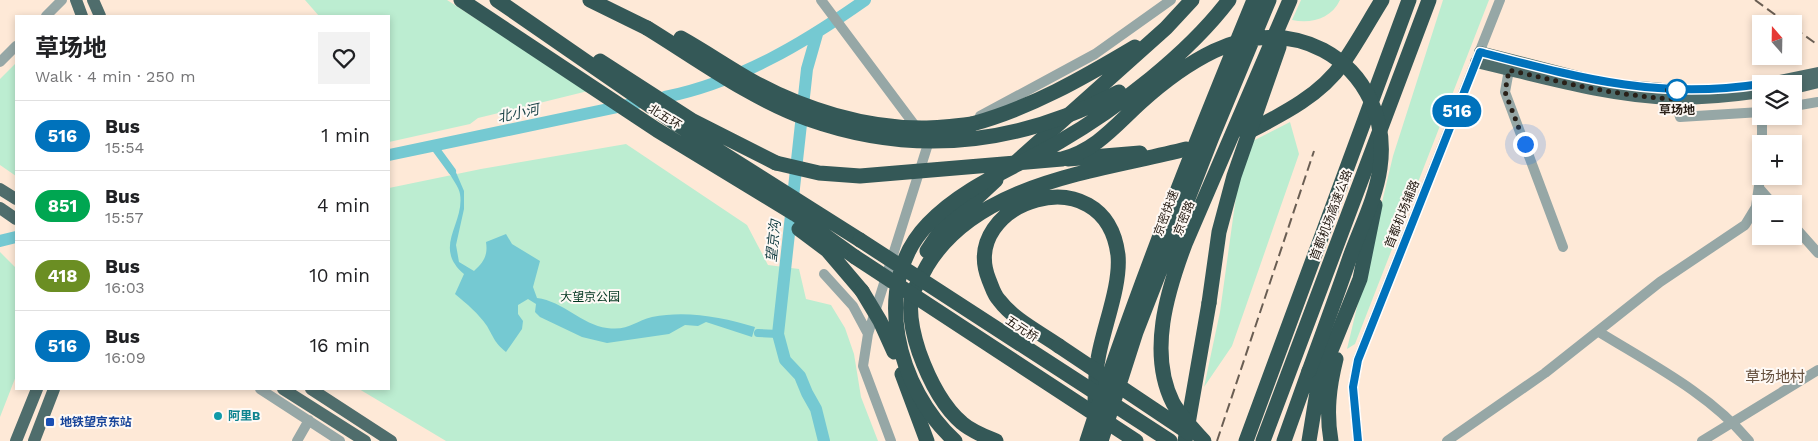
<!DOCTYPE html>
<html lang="en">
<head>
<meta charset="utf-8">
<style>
  :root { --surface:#fff; --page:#f2f2f2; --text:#202124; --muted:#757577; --line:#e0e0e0 }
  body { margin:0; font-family:"Work Sans","Noto Sans SC",sans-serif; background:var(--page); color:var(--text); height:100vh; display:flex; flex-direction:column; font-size:19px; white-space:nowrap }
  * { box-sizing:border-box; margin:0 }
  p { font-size:16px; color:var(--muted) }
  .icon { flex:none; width:28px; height:28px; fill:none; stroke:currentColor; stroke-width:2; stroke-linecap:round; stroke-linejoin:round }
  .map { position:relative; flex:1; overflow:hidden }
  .details { position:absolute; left:15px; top:15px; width:375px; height:375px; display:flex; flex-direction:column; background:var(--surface); border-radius:0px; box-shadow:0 2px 8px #0003 }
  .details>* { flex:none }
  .badge { padding:0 10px; border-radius:16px; font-size:18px; line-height:32px }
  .needle { width:32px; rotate:340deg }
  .tools { position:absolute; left:1752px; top:15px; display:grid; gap:10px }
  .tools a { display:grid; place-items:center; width:50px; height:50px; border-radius:0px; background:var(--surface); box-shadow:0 2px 8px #0003; font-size:25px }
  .you { position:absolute; width:25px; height:25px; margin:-12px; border:4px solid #fff; border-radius:50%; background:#1a73e8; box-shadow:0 0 0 8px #1a73e833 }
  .map>.badge { position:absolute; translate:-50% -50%; box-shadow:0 0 0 2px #fff }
  .round { display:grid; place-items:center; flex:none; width:52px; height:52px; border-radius:0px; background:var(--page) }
  .head { display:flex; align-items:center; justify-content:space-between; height:85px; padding:0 20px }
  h1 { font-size:24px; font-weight:700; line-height:38px }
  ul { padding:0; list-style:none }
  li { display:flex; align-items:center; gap:15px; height:70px; padding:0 20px; border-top:1px solid var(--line) }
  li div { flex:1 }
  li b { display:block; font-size:19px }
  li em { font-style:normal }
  li .badge { min-width:55px; font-weight:700; text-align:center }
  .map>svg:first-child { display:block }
</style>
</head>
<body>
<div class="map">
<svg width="1818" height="441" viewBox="0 0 1818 441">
  <rect width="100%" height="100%" fill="#fee9d7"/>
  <path fill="#bcedd1" d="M305 0H447L588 91 478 118 470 124 389 142V16H319Z
    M1301 0H1340C1331 19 1311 24 1292 20Z
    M1443 0H1489L1355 344 1347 349 1393 156Z
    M16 63V176L0 165V79Z
    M1290 122 1299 154 1232 346 1204 387 1220 312 1243 146Z
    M626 144 747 225 768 265 799 269 806 299 831 305 845 328 854 354 861 397 878 441H446L359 389H389V188L481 169Z
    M0 252 16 268V376L0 417Z"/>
  <path fill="#75c9d2" d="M455 170 464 191V209L456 245 459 262 474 271C484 262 488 255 486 242L506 234 512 244 540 261 533 287 537 298C563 301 582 325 607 328 629 331 635 321 652 317 686 310 722 317 755 327L752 337 706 322 698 326 685 325 669 334 607 343 582 337 540 317 535 312 536 304 528 299 518 305V314L523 321 522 329 506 352C494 342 494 338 487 326 478 313 467 304 455 294L464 274C432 247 465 224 460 194 459 187 452 179 449 172Z"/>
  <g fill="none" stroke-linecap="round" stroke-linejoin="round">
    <path stroke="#75c9d2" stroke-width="8" d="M433 145 452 171
      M758 333 778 334"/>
    <path stroke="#75c9d2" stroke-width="12" d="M817 34 807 69 778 334 785 360 800 376 807 393 816 409 824 441
      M665 97C739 82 804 43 865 0
      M389 155 651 100
      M0 241 16 237"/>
    <path stroke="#96a7a6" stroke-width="10" d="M821 0 919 131
      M46 16 62 0
      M0 62 16 46
      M1509 70 1505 92 1563 247
      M1670 94 1675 99 1680 117 1761 112
      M1794 106 1818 102
      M980 116 1095 54 1171 0
      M1762 144V116
      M1759 188 1773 204
      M1794 226 1818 253
      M824 274 853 306 868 334
      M1599 332C1651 364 1710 394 1749 441
      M260 389 340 441
      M297 441 309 420
      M891 441 863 366 868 334 928 144 934 141
      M1358 441 1353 387 1358 359 1500 0
      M1447 441 1545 373 1660 282 1745 225 1756 207 1761 171
      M1702 441 1818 370"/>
    <path stroke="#4f6d6c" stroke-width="12" d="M76 0 82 16
      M93 0 100 16
      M1480 52 1590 80
      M1476 62C1541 77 1607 97 1674 99 1703 99 1733 96 1761 92
      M1766 84 1818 73
      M1627 86 1674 90
      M1794 88 1818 82
      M0 189 16 199
      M0 208 16 219
      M283 389 365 441
      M311 389 391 441
      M16 441 37 389
      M34 441 54 389"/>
    <path stroke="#345857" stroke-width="15" d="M461 0 657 130 795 214 855 257
      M497 0 678 125 860 240
      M590 0 647 28
      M600 61 693 121 776 163
      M972 124C1031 108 1083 78 1135 47
      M1246 133C1281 115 1320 96 1343 63 1357 43 1369 21 1382 0
      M1068 159 1140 153
      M1015 163 1166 28 1192 0
      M799 229 827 250 862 291
      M927 251 939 233 996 180
      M1059 346C1039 332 1014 320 999 300 994 295 992 287 989 280 957 202 1105 153 1118 255 1121 286 1103 328 1098 359 1095 373 1096 387 1095 401
      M902 374 927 441
      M996 441C984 436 971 431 962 423 942 406 928 377 919 352 914 337 909 317 911 300 912 290 922 276 927 266 977 182 1100 171 1186 149
      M1185 441 1209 303
      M1246 441 1409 0
      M1263 441 1429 0
      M1284 441 1309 371
      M1309 441 1319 380 1360 279 1375 205
      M1331 441C1326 412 1329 387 1336 359"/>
    <path stroke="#6a5e53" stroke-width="2" stroke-dasharray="10 5" stroke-linecap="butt" d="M1755 0 1788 24
      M1794 28 1818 45
      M1217 441 1314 151"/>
    <path stroke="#345857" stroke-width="15" d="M647 28C699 60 750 98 808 119 915 157 1020 144 1119 92
      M681 38C706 52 729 68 754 82 803 109 865 128 922 128 939 128 956 126 972 124
      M776 163 819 173 860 176 1062 159C1096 150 1115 126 1140 103 1162 83 1187 64 1214 51 1249 34 1288 32 1323 50 1366 73 1387 120 1380 168 1376 198 1360 229 1350 257 1337 295 1323 333 1309 371
      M860 240 1170 441
      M855 257 1136 441
      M862 291 880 321 894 352
      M1209 303 1219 232 1234 176 1279 47
      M1059 346 1189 433
      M955 441C898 390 869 285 928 224 964 186 1015 168 1059 142 1118 108 1188 54 1229 0
      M1087 441C1136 291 1194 146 1254 0
      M1101 441 1136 332 1212 137 1269 0
      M1204 441C1193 429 1181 417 1173 403 1148 353 1167 292 1185 244L1290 0"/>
  </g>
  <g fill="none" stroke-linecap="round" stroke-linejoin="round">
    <g stroke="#fff" stroke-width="11">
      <path id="line" d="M1358 441 1353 387 1358 360 1480 52C1580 78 1657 100 1761 84"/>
    </g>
    <use href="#line" stroke="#0072bc" stroke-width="8"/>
    <path stroke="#292018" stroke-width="5" stroke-dasharray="0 9" d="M1525 144 1505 92 1509 70C1564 83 1618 96 1675 99L1666 90H1677"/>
  </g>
  <circle fill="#fff" stroke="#0072bc" stroke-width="2.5" cx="1677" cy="90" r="10"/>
  <circle fill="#0f9aa8" stroke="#fef9f5" stroke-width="2" cx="218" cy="416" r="5"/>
  <rect fill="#1a4fb4" stroke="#fef9f5" stroke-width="2" x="45" y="417" width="10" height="10" rx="2.5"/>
  <g text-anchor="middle" stroke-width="4" stroke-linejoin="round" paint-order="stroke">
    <g font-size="12" font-weight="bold" fill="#292018" stroke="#fef9f5">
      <text x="1677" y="114">草场地</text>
    </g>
    <g font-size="12" fill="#292018" stroke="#fef9f5">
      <text transform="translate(665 117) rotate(32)" y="4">北五环</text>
      <text transform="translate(1166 213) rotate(-69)" y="4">京密快速</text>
      <text transform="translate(1402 214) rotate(-68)" y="4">首都机场辅路</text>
      <text transform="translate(1331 215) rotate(-69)" y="4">首都机场高速公路</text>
      <text transform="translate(1184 218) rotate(-68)" y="4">京密路</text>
      <text transform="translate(1022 329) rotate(33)" y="4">五元桥</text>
    </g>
    <g font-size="12" fill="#00341e" stroke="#fef9f5">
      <text x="590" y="301">大望京公园</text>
    </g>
    <g font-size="12" font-weight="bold" fill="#0d838f" stroke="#fef9f5" text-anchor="start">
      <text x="228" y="420">阿里B</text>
    </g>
    <g font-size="12" font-weight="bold" fill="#164399" stroke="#fef9f5" text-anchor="start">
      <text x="60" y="426">地铁望京东站</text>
    </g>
    <g font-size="14" font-style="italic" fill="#1d4549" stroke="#fef9f5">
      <text transform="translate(518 113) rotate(-12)" y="5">北小河</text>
      <text transform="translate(773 241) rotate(-84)" y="5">望京沟</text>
    </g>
    <g font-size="15" fill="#66503d" stroke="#fef9f5">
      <text x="1775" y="382">草场地村</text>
    </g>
  </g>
</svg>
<div class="tools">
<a><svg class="needle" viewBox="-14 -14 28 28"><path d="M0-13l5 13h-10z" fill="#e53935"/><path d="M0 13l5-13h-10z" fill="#757577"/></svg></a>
<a><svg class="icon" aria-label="layers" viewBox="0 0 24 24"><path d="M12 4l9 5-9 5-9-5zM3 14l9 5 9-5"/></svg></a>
<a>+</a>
<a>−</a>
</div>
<div class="you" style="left:1525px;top:144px"></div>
<b class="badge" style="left:1457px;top:111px;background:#0072bc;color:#fff">516</b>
<section class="details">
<div class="head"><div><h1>草场地</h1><p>Walk · 4 min · 250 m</p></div><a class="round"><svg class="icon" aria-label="heart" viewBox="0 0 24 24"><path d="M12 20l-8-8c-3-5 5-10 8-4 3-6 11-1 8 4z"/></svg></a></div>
<ul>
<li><span class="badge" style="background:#0072bc;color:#fff">516</span><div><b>Bus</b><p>15:54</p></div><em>1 min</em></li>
<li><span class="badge" style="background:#00a651;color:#fff">851</span><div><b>Bus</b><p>15:57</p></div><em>4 min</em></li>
<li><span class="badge" style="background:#6b8e23;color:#fff">418</span><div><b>Bus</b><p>16:03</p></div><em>10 min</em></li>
<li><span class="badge" style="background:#0072bc;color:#fff">516</span><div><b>Bus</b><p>16:09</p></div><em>16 min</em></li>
</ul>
</section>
</div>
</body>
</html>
